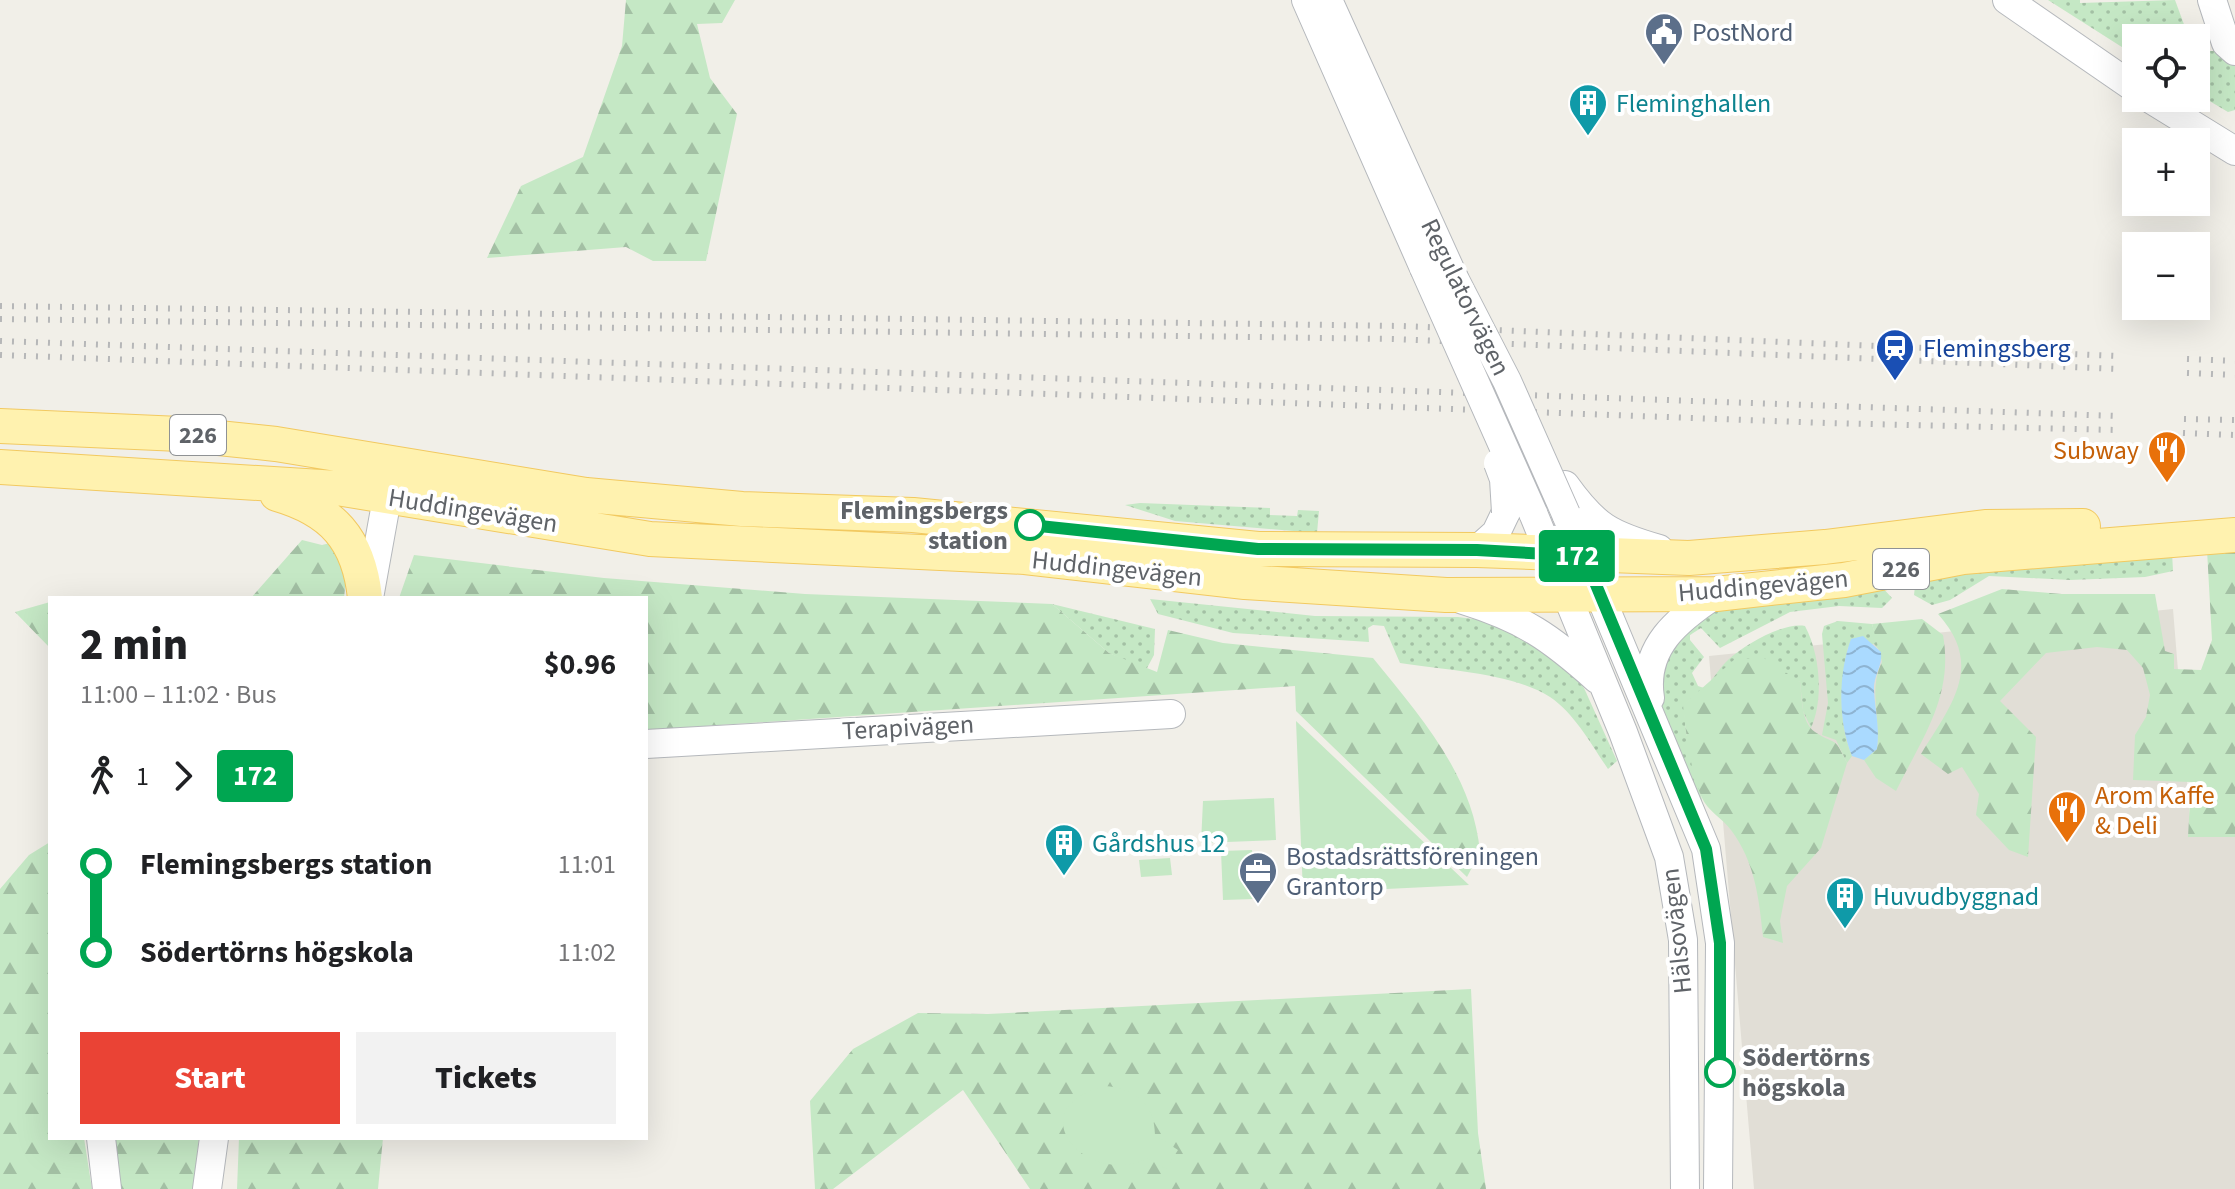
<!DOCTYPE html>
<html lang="en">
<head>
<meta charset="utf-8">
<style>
  :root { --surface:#fff; --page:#f2f2f2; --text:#202124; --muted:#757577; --accent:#ea4335 }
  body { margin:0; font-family:"Source Sans 3",sans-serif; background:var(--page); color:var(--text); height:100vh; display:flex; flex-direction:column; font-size:30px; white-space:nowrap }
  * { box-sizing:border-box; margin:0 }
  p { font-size:26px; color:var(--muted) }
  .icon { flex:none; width:44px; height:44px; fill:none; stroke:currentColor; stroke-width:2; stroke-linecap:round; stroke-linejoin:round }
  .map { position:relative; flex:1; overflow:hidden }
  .details { position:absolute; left:48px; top:596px; width:600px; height:544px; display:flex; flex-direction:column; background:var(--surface); border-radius:0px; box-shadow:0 8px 32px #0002 }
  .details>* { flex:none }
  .badge { padding:0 16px; border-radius:6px; font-size:28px; line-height:52px }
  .buttons { position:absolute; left:2122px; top:24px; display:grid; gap:16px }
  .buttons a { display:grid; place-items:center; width:88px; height:88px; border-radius:0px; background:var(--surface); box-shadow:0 8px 32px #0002; font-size:40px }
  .map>.badge { position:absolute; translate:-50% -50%; box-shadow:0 0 0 4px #fff }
  .legs { display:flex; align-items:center; gap:12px; height:88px; padding:0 32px; font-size:26px }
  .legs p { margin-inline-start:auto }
  .summary { display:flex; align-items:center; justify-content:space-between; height:136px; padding:0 32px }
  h1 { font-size:44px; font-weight:800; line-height:60px }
  .button { display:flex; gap:16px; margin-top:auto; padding:16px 32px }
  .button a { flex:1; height:92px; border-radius:0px; background:var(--accent); color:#fff; font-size:32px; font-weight:800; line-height:92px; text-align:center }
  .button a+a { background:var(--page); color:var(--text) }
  ul { padding:0 32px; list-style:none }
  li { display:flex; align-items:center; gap:28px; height:88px; font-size:30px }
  li i { display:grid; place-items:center; width:12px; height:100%; margin:0 10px; background:currentColor }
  li i::after { content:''; width:20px; height:20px; margin:-10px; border:6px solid; border-radius:50%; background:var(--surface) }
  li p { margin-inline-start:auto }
  li:first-child i { background:linear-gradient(#0000 50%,currentColor 0) }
  li:last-child i { background:linear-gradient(currentColor 50%,#0000 0) }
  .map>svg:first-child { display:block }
</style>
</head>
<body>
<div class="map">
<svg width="2235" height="1189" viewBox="0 0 2235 1189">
  <defs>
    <pattern id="grass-dots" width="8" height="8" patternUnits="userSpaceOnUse" patternTransform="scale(2)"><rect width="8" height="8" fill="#c5e8c5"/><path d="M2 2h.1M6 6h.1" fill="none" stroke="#a3c0a4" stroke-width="1.8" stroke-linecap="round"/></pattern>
    <pattern id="forest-firs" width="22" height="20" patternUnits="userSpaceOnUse" patternTransform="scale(2)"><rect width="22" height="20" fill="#c5e8c5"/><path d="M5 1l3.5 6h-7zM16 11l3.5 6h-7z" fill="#a3c0a4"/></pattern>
    <pattern id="water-waves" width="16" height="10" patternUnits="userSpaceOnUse" patternTransform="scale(2)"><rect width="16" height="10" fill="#aadaff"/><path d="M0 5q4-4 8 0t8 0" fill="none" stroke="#8eb4d2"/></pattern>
  </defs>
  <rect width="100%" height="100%" fill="#f1efe8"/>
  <path fill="#e1ded6" d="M2173 609 2191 831 2235 834V1189H1754L1709 656Z"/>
  <path fill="url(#grass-dots)" d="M2048 0H2080V3L2175 0 2189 38H2136V56Z
    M2196 45 2203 51H2219L2235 66V110L2228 112 2196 93Z
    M1140 503 1270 508V515L1297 516 1298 510 1319 511 1317 533 1175 521 1125 505Z
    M2172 552 2173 571 2145 577 2070 580 1989 576 1950 600 1932 605 1914 595 1915 586 1929 576Z
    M1880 585 1892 598 1882 608 1839 606 1790 612 1720 648 1701 628 1690 635V640L1704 657 1692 673 1698 686 1704 688C1714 679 1719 668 1729 659 1745 645 1783 622 1805 626 1820 654 1824 699 1811 728L1803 711 1800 682 1735 660 1684 705 1686 732 1702 800 1696 803 1658 704 1661 650 1711 606Z
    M1150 599 1315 616 1458 617 1488 621 1563 662 1584 688 1617 761 1608 769C1591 744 1575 714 1550 697 1513 673 1444 670 1400 663L1384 626 1373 625 1368 628 1369 642 1233 633 1158 614Z
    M1052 604 1155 629 1154 655 1146 670 1109 653Z
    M1838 621 1872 624 1881 652 1874 644 1848 647C1840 682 1838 722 1852 756L1847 763 1836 740 1822 735 1828 703 1822 634 1824 626Z"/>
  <path fill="url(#forest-firs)" d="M626 0H735L722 23 697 24 710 78 737 114 706 261H653L626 247 487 258 521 186 583 157 622 46Z
    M302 540 322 545 334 542 346 579 344 598H251Z
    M2235 549V837H2188L2191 782 2133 780 2135 735 2146 717 2150 695 2143 668 2127 650 2097 647 2046 653 2000 701 2036 737 2028 857 2009 850 1976 815 1979 794 1962 767 1948 774 1921 754C1951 705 1985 666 1938 614L2002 589 2062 594H2155L2165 651 2174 654V669L2201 670 2212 640 2207 550Z
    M414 555 604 578 805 594 1052 604 1109 653 1157 672 1168 630 1223 643 1373 658C1420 716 1473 775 1480 852L1467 877 1296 711 1295 686 646 730V598H399Z
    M50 602V648L15 612Z
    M1922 619 1943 635C1954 696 1922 738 1896 791L1876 778 1864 760 1877 749C1881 719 1868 690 1882 662L1872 624Z
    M1764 658 1800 682C1802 698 1801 722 1815 732 1838 747 1833 734 1847 763L1821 848 1787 886 1780 921 1783 943 1763 937C1759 898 1755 862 1731 830 1723 819 1707 810 1702 798 1690 770 1686 734 1683 705L1735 659Z
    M50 842V1138H84L92 1189H0V889L29 855Z
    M1471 989 1478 1133 1486 1189H1030L963 1090 833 1189H815L810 1101 853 1049 918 1013 988 1014Z
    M111 1138H199L193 1189H117Z
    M239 1138H383L378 1189H237Z"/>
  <path fill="#c5e8c5" d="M1296 721 1469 885 1303 893Z
    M1274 798 1276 840 1201 843 1203 801Z
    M1252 850 1254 899 1223 900 1221 851Z
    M1170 858 1172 875 1141 877 1139 860Z
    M1105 1086C1134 1088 1155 1104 1155 1135L1178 1150 1166 1169 1148 1158C1087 1189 1016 1109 1105 1086Z"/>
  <path fill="url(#water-waves)" d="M1863 636 1881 652C1883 666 1873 676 1874 690 1875 711 1880 728 1877 749L1864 760 1852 756C1838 721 1838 674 1851 639Z"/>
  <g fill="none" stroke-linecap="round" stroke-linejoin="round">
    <g stroke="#b5b8bc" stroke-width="30">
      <path id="minor" d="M1306 0 1424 268
        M1328 0 1454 278
        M2007 0 2136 89
        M2212 0 2226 43 2235 51
        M2149 98 2235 151
        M1565 485C1595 527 1610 535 1659 549
        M1533 513 1623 732 1669 857 1683 940 1685 1189
        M1566 514 1706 849 1720 943 1718 1189
        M1477 550 1496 533 1506 512
        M369 598 391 476
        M1463 600C1524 619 1550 637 1597 679
        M1650 698C1642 647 1678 619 1716 594
        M646 744 1171 714
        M101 1138 107 1189
        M207 1189 214 1138"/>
    </g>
    <g stroke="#f2c960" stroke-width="36">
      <path id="major" d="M0 426 180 434 276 444 586 495 742 509 913 515 1258 549 1477 550 1689 558 1825 547 1985 527 2083 526
        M0 467 337 488 650 539 1025 557 1245 582 1446 595 1716 594 1844 580 1963 557 2235 535
        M277 494C332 510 359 539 365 598"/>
    </g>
    <use href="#minor" stroke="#fff" stroke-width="28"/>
    <use href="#major" stroke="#fff2af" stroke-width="34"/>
    <path stroke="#b6b7b8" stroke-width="6" stroke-dasharray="2 10" stroke-linecap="butt" d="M0 306 1401 326 2119 356
      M0 319 1393 339 2119 369
      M0 341 2118 416
      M0 355 1827 423 2116 430
      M2187 359 2235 361
      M2187 373 2235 375
      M2184 419 2235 420
      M2183 433 2235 435"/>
    <g stroke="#b5b8bc" stroke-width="30" stroke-linecap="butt">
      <path id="minor-bridge" d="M1424 268 1533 513
        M1454 278 1507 381 1566 514
        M1498 463 1504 479 1506 512"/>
    </g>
    <use href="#minor-bridge" stroke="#fff" stroke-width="28"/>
  </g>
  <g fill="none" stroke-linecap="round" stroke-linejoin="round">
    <g stroke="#fff" stroke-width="18">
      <path id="line-1" d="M1030 525 1258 549 1477 550 1584 556 1706 849 1720 943V1072"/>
    </g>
    <use href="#line-1" stroke="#00a651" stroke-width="12"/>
  </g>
  <defs>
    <g id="civic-pin" transform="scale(2)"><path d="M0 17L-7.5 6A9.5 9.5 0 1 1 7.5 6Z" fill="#5c6f8a" stroke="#fff"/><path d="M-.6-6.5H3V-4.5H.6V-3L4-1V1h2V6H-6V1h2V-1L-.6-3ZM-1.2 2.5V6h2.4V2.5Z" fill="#fff"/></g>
    <g id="building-pin" transform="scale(2)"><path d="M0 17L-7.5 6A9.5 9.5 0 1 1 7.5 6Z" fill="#0f9aa8" stroke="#fff"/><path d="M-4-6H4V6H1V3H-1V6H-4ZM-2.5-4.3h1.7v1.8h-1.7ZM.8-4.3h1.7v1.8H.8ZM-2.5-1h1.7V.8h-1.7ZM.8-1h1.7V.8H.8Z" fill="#fff"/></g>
    <g id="station-pin" transform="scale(2)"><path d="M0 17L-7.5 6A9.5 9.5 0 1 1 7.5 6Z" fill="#1a4fb4" stroke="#fff"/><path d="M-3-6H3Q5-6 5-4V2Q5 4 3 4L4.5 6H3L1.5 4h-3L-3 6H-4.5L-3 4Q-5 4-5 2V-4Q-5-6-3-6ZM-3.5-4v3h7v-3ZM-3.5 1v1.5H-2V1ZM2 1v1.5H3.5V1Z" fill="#fff"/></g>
    <g id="restaurant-pin" transform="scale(2)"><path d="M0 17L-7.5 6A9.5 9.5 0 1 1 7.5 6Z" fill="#e8710a" stroke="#fff"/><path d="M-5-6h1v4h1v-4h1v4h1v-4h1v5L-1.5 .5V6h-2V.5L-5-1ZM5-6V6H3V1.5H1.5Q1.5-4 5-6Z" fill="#fff"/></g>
    <g id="office-pin" transform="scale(2)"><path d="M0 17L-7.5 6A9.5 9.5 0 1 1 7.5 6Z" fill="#5c6f8a" stroke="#fff"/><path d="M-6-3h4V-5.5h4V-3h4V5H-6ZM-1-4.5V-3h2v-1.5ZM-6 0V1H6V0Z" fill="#fff"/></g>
  </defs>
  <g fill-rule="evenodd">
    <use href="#civic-pin" x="1664" y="32"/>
    <use href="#building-pin" x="1588" y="103"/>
    <use href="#station-pin" x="1895" y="348"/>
    <use href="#restaurant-pin" x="2167" y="450"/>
    <use href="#restaurant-pin" x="2067" y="810"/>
    <use href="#building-pin" x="1064" y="843"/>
    <use href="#office-pin" x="1258" y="871"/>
    <use href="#building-pin" x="1845" y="896"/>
  </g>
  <g fill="#fff" stroke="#00a651" stroke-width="4">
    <circle cx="1030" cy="525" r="14"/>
    <circle cx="1720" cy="1072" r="14"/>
  </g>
  <g text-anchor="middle" stroke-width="8" stroke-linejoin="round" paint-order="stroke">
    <g fill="#fff" stroke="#8f9295" stroke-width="2">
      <rect x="170" y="415" width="56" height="40" rx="6"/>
      <rect x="1873" y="549" width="56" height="40" rx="6"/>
    </g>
    <g font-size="24" font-weight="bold" fill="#5f6368">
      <text x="198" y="443">226</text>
      <text x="1901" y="577">226</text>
    </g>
    <g font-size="26" fill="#4e5e75" stroke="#fff" text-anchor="start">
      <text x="1692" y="41">PostNord</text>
      <text x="1286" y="865">Bostadsrättsföreningen<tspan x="1286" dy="30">Grantorp</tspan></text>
    </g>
    <g font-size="26" fill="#0d838f" stroke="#fff" text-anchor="start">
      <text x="1616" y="112">Fleminghallen</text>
      <text x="1092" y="852">Gårdshus 12</text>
      <text x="1873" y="905">Huvudbyggnad</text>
    </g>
    <g font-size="26" fill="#5f6368" stroke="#fff">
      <text transform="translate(1466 297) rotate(64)" y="9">Regulatorvägen</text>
      <text transform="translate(473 510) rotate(9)" y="9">Huddingevägen</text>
      <text transform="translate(1117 568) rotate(6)" y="9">Huddingevägen</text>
      <text transform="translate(1763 585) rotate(-5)" y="9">Huddingevägen</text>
      <text transform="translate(908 727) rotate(-3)" y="9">Terapivägen</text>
      <text transform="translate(1676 931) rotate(-96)" y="9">Hälsovägen</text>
    </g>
    <g font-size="26" fill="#164399" stroke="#fff" text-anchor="start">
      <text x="1923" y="357">Flemingsberg</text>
    </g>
    <g font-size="26" fill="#c56008" stroke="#fff" text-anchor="end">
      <text x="2139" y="459">Subway</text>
      <text x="2095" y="804" text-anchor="start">Arom Kaffe<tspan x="2095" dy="30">&amp; Deli</tspan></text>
    </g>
    <g font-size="26" font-weight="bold" fill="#5f6368" stroke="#fff" text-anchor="end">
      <text x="1008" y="519">Flemingsbergs<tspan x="1008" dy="30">station</tspan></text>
      <text x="1742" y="1066" text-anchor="start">Södertörns<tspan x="1742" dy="30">högskola</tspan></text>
    </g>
  </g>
</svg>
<div class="buttons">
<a><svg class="icon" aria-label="locate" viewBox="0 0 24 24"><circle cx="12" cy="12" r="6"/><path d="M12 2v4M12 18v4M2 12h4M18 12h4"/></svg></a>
<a>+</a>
<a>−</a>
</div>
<b class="badge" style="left:1577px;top:556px;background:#00a651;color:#fff">172</b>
<section class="details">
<div class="summary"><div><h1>2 min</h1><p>11:00 – 11:02 · Bus</p></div><b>$0.96</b></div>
<div class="legs"><svg class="icon" aria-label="walk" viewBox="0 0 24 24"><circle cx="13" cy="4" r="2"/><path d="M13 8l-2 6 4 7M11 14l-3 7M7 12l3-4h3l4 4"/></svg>1<svg class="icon" aria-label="forward" viewBox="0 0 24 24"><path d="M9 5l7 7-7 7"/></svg><b class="badge" style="background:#00a651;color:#fff">172</b></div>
<ul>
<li><i style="color:#00a651"></i><b>Flemingsbergs station</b><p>11:01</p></li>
<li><i style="color:#00a651"></i><b>Södertörns högskola</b><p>11:02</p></li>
</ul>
<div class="button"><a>Start</a><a>Tickets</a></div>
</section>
</div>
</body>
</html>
